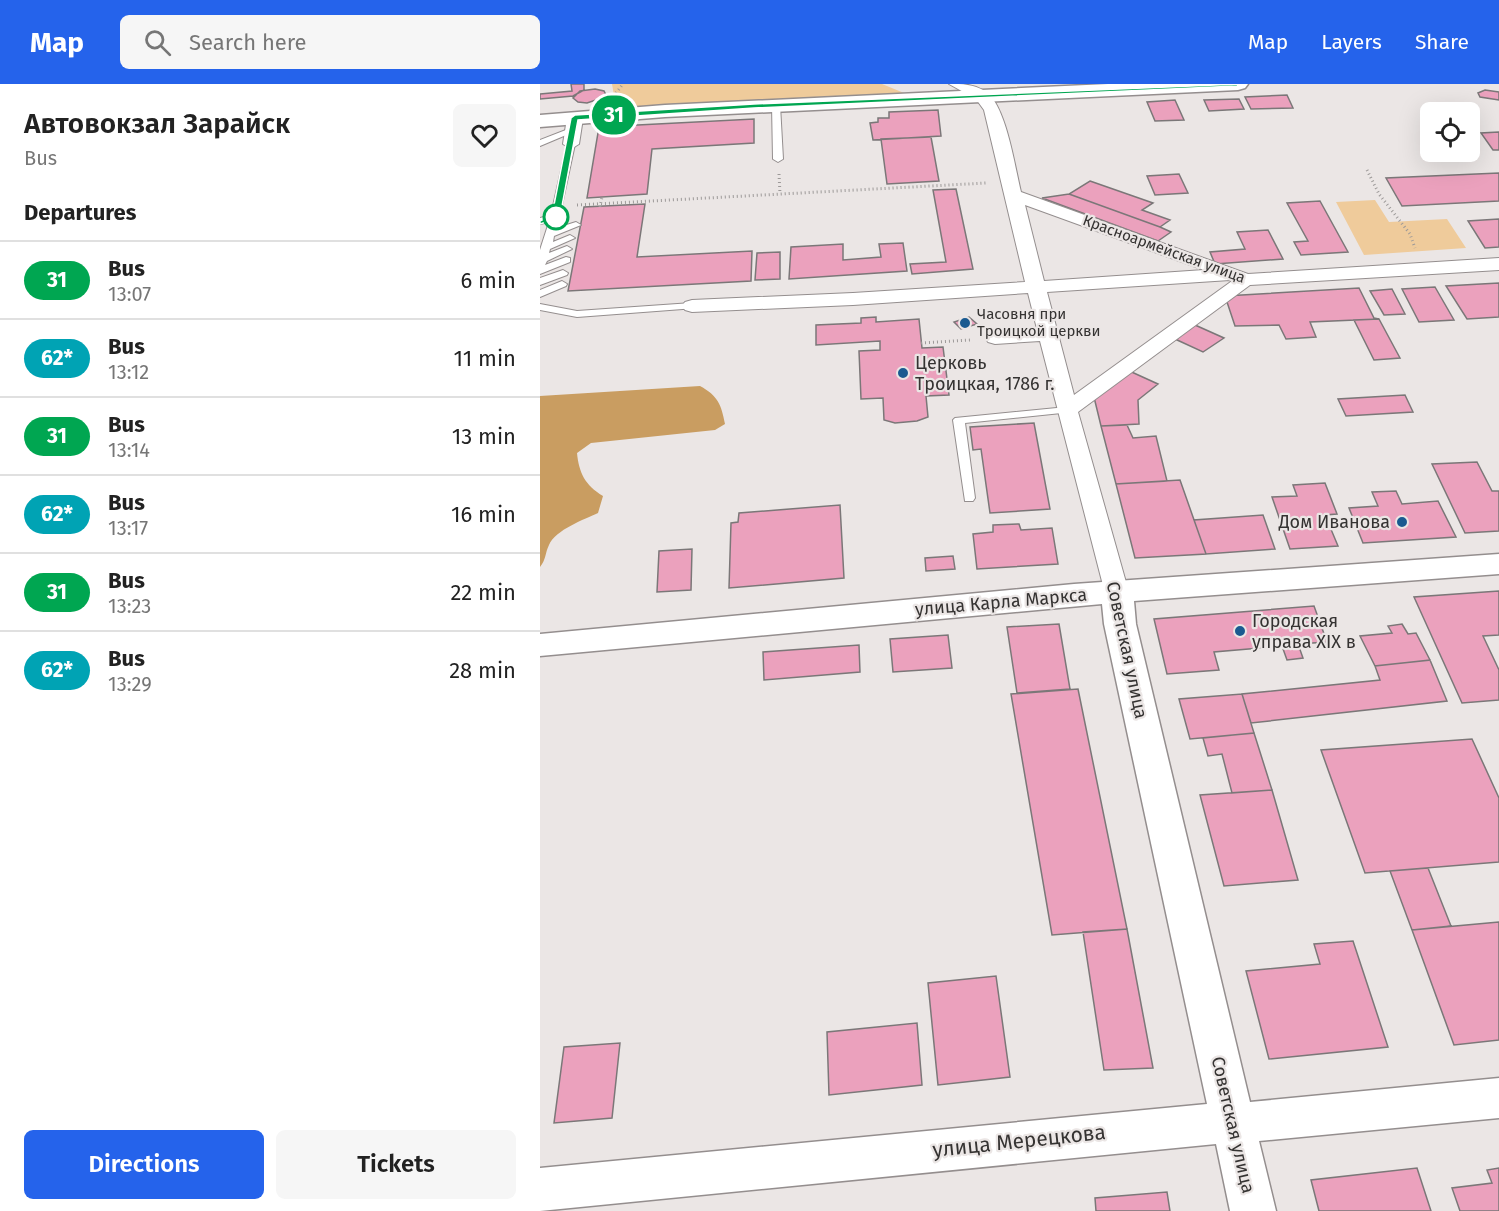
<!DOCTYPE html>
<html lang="en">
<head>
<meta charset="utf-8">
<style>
  :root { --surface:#fff; --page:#f6f6f6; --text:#222; --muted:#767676; --line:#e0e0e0; --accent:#2563eb }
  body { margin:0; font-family:"Fira Sans",sans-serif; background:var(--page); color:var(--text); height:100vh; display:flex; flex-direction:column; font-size:22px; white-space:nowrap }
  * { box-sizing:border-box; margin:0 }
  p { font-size:20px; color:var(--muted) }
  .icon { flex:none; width:33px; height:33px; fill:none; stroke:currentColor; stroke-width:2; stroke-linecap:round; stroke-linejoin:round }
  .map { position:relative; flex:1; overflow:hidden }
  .side { display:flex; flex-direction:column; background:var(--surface); width:540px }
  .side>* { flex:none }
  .badge { padding:0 12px; border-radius:20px; font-size:21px; line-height:39px }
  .controls { position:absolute; left:880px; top:18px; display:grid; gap:12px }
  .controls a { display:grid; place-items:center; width:60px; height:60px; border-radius:9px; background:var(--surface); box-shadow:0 6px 24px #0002; font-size:30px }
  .map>.badge { position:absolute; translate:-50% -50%; box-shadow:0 0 0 3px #fff }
  h2 { padding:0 24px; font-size:22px; line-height:54px }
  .round { display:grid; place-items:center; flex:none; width:63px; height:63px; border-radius:9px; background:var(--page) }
  .head { display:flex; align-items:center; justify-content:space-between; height:102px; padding:0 24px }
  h1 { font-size:28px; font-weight:600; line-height:45px }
  .button { display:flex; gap:12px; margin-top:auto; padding:12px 24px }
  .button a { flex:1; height:69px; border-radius:9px; background:var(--accent); color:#fff; font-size:24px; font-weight:600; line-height:69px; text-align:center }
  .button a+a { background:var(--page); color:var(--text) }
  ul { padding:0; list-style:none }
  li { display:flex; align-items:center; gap:18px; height:78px; padding:0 24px; border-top:2px solid var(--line) }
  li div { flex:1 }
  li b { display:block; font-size:22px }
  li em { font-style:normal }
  li .badge { min-width:66px; font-weight:700; text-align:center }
  header { display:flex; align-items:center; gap:36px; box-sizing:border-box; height:84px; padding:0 30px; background:var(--accent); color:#fff }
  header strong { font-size:28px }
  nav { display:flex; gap:33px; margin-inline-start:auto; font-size:21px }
  .search { width:420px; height:54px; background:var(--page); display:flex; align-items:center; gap:15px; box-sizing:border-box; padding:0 21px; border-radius:9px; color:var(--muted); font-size:22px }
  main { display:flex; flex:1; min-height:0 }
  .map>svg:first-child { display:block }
</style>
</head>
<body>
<header>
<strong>Map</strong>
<div class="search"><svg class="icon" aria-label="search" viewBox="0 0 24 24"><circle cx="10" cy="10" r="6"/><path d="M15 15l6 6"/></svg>Search here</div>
<nav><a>Map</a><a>Layers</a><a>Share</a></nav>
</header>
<main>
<section class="side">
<div class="head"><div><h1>Автовокзал Зарайск</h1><p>Bus</p></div><a class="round"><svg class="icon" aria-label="heart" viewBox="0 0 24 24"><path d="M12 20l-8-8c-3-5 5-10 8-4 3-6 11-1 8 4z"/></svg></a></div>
<h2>Departures</h2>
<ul>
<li><span class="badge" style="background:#00a651;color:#fff">31</span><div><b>Bus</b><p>13:07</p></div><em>6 min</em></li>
<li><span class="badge" style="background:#00a3b4;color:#fff">62*</span><div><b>Bus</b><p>13:12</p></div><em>11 min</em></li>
<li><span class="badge" style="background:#00a651;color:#fff">31</span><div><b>Bus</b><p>13:14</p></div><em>13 min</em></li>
<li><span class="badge" style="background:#00a3b4;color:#fff">62*</span><div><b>Bus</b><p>13:17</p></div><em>16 min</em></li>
<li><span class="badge" style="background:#00a651;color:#fff">31</span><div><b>Bus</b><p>13:23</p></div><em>22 min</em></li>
<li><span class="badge" style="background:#00a3b4;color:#fff">62*</span><div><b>Bus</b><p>13:29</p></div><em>28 min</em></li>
</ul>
<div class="button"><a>Directions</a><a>Tickets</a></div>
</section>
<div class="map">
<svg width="959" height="1127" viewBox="0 0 959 1127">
  <rect width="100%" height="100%" fill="#ebe6e5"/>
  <path fill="#efcb9b" d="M72 0H342L369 11 76 23Z
    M835 116 849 138 907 135 926 164 824 171 796 118Z"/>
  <path fill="#c99d61" d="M160 302C178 312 181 320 185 340L175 346 51 359 37 369C39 389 45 401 63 412L58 429C45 435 15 446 9 461 5 469 6 476 0 483V312Z"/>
  <path fill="#eba1bd" stroke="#7b7778" stroke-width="1.5" d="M31 0H44V6L33 12 0 15V10L32 7Z
    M55 5 64 7 66 11 65 13 47 19 38 18 33 14 40 7Z
    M945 6 959 8V16L940 13 938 9Z
    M747 11 753 24 711 25 705 13Z
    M699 15 704 25 669 27 664 16Z
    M635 16 644 36 615 37 607 18Z
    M398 26 401 52 333 56 330 39 338 38V34H349V28Z
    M214 35V59L112 65 107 110 47 114 59 43Z
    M959 48V66H953L941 49Z
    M391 53 399 97 347 100 341 55Z
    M959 89V117L862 122 846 94Z
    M639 90 648 109 615 111 607 92Z
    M550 97 613 119 602 126 630 136 620 143 529 110Z
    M416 105 433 185 372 190 370 180 406 178 393 106Z
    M529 110 620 143 631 148 618 157 502 114Z
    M780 117 808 168 761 171 754 158 768 157 747 119Z
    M105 120 97 173 212 167 211 197 28 207 44 123Z
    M959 135V163L945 164 928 137Z
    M728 146 743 175 675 180 670 168 705 165 697 148Z
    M363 159 367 187 249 195 251 163 303 160V176L341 173 339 160Z
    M240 168V195L215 196 217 169Z
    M959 199V233L927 235 906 202Z
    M895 203 914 236 879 238 862 205Z
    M819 204 834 234 839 235 770 238 776 253 746 255 739 241 695 242 685 212Z
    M852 205 865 230 844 231 830 207Z
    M336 233V238L379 235 382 264 403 263 409 311 386 312 388 333 377 337 355 339 344 336 343 314 321 315 319 267 340 266V257L276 261V241L321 239V234Z
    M429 233 437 240 421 245 414 238Z
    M839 235 860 274 834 276 814 236Z
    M655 241 684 254 663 268 635 255Z
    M585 285 618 300 598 316 599 340 561 342 553 309Z
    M865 311 873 328 806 332 798 315Z
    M494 339 510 425 450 429 441 365 433 366 430 343Z
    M587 341 593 354 616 352 627 397 576 400 561 342Z
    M937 378 952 407H959V447L925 449 892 380Z
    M640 396 666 470 595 474 576 400Z
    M785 399 797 430 785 431 798 462 750 465 732 413 757 412 753 401Z
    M856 407 862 420 898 417 916 453 823 459 809 424 838 422 832 408Z
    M300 421 304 494 189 504 191 439 198 438 199 429Z
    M723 431 735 465 666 470 654 436Z
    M479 440 481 446 512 444 518 480 437 485 433 450 453 448V441Z
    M152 465 151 506 117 508 119 467Z
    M413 472 415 485 386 487 385 474Z
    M959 507V551L943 552 959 586V616L922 619 874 513Z
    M774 522 787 558 758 560 763 574 747 576 742 562 674 568 679 586 627 590 614 535Z
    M519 540 530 605 477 609 467 543Z
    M862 540 868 550 876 549 890 576 835 582 820 552 852 549 848 542Z
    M408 551 412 584 353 588 350 555Z
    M319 561 320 588 224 596 223 568Z
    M890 576 907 617 711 639 702 610 840 596 835 582Z
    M538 605 587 845 512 851 471 610Z
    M702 610 714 649 650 655 639 615Z
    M714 649 732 706 692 709 682 670 668 672 663 654Z
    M932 655 959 714V778L825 789 781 666Z
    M732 706 758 796 684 802 660 711Z
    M888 784 911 842 872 846 850 787Z
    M959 838V956L914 961 872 846Z
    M587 845 613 984 564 986 543 848Z
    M813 857 848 963 729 975 706 887 780 880 774 860Z
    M456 892 470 993 398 1001 388 899Z
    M377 939 382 1001 289 1011 287 948Z
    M80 959 72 1034 14 1039 24 963Z
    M877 1084 891 1127H779L771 1096Z
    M959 1084V1127H920L912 1104 952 1099 947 1086Z
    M627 1108 630 1127H556L555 1114Z"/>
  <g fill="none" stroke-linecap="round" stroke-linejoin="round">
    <g stroke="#948e8e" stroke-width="2">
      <path id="lane" d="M236 18 240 21 243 75 238 78 233 75 232 21Z
        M31 44 38 46 0 62V56Z
        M31 57 35 60 17 144 36 138 41 141 14 152 13 158 30 151 35 154 10 165 9 169 27 162 32 165 7 177 5 181 26 173 30 174V178L0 190V166L9 138 0 140V134L11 131 27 60Z
        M23 186 28 189 27 191 0 201V194Z
        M22 197 27 200 26 202 0 213V206Z
        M152 219 157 222 156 224 37 233 0 226V220L37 227Z
        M527 323 531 324V328L425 339 435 414 433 417H425L413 336 415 334Z"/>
    </g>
    <g stroke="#948e8e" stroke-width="2">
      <path id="street" d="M409 0C423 0 433 0 445 7 466 20 475 84 481 108L708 190 959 174V186L710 201 538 328 589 509 586 515 577 517 568 515 565 509 500 257 455 260 448 258 445 254 448 250 497 245 488 209 313 221 152 228 145 226 142 222 145 218 152 216 313 209 485 198 444 26 436 15ZM485 121 664 186 504 197ZM690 196 692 197 534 311 507 208Z
        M35 29 43 34 39 60 31 65 23 60 27 34Z"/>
    </g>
    <g stroke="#948e8e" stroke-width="3">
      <path id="secondary" d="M568 0H708L705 4 698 6 125 33 0 43V31L125 21Z
        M959 470V490L594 517 596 540 710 1018 959 994V1034L719 1057 736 1127H690L676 1060 0 1127V1084L667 1020 564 540 562 520 0 572V550L534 500Z"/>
    </g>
    <path stroke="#9c9998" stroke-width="3" stroke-dasharray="1 3" stroke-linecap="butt" d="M76 9 83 0
      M827 86 839 110 870 150 875 164
      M239 90 240 110
      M37 121 446 99
      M60 123 62 113
      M381 259 431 256"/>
    <use href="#lane" fill="#fff" fill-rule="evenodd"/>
    <use href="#street" fill="#fff" fill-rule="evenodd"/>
    <use href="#secondary" fill="#fff" fill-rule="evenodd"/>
  </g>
  <path fill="#00a651" stroke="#fff" stroke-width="1.5" d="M697 2 214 24 38 36 20 133 0 140V137L12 131 31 34 35 31 214 20 700 0Z"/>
  <circle fill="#fff" stroke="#00a651" stroke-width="3" cx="16" cy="133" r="12"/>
  <g fill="#1a5a90" stroke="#ebe6e5" stroke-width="2">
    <circle cx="425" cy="239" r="6"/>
    <circle cx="363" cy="289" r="6"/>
    <circle cx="862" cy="438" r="6"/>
    <circle cx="700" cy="547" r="6"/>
  </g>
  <g text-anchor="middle" stroke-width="4.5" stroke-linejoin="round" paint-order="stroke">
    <g font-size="15" fill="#353332" stroke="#ebe6e5">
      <text transform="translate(624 165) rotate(20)" y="5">Красноармейская улица</text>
    </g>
    <g font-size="15" fill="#353332" stroke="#ebe6e5" text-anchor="start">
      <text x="437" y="235">Часовня при<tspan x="437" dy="17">Троицкой церкви</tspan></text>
    </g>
    <g font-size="18" fill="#353332" stroke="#ebe6e5" text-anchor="start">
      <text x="375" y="285">Церковь<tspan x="375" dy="21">Троицкая, 1786 г.</tspan></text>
      <text x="850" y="444" text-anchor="end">Дом Иванова</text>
      <text x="712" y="543">Городская<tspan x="712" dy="21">управа XIX в</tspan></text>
    </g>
    <g font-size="18" fill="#353332" stroke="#ebe6e5">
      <text transform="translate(461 518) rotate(-5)" y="6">улица Карла Маркса</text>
      <text transform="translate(587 566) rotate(78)" y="6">Советская улица</text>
      <text transform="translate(693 1041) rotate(77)" y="6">Советская улица</text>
    </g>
    <g font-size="21" fill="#353332" stroke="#ebe6e5">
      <text transform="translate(479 1057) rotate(-6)" y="7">улица Мерецкова</text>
    </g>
  </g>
</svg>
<div class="controls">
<a><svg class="icon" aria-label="locate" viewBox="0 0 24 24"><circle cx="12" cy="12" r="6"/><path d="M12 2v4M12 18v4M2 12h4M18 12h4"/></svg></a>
</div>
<b class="badge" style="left:74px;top:31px;background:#00a651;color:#fff">31</b>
</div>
</main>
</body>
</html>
